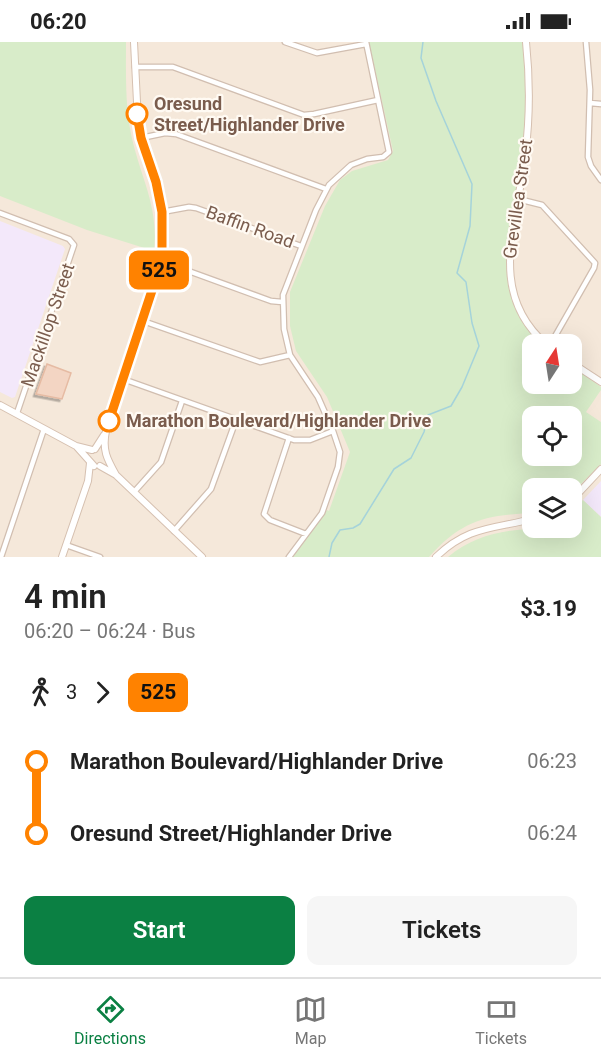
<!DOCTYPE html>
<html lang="en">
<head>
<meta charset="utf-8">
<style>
  :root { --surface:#fff; --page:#f6f6f6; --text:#222; --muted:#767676; --line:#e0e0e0; --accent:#0b8043 }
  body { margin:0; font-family:Roboto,sans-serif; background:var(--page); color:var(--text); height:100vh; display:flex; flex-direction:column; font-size:22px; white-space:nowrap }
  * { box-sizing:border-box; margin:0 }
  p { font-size:20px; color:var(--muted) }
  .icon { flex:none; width:33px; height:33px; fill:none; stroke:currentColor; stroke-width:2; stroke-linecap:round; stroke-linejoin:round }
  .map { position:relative; height:515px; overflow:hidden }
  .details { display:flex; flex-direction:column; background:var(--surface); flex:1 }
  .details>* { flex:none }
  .badge { padding:0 12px; border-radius:9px; font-size:21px; line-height:39px }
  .needle { width:39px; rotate:12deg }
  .buttons { position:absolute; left:522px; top:292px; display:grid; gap:12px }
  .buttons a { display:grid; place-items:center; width:60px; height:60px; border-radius:12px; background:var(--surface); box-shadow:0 6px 24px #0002; font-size:30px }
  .map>.badge { position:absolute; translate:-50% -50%; box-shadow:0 0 0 3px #fff }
  .legs { display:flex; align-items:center; gap:9px; height:66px; padding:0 24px; font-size:20px }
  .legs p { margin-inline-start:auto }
  .summary { display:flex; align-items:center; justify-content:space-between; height:102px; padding:0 24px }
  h1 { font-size:33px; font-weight:600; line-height:45px }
  .button { display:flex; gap:12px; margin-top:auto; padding:12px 24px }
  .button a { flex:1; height:69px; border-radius:12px; background:var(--accent); color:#fff; font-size:24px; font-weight:600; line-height:69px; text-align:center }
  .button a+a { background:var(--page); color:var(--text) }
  ul { padding:0 24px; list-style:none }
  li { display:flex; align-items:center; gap:21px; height:72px; font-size:22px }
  li i { display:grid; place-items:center; width:9px; height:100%; margin:0 8px; background:currentColor }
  li i::after { content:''; width:15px; height:15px; margin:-8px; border:4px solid; border-radius:50%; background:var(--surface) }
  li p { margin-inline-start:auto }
  li:first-child i { background:linear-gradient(#0000 50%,currentColor 0) }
  li:last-child i { background:linear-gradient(currentColor 50%,#0000 0) }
  .status { display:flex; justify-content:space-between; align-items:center; height:42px; padding:0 30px; background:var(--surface); direction:ltr }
  .status svg { height:16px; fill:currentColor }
  .menu { display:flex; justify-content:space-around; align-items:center; height:84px; border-top:2px solid var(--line); background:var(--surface); font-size:16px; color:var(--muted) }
  .menu a { display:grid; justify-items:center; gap:3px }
  .menu .current { color:var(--accent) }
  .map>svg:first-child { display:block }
</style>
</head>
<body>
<div class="status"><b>06:20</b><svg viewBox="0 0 49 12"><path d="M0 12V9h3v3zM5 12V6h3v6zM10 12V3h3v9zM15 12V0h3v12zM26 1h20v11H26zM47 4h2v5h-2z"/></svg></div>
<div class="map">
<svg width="601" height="515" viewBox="0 0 601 515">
  <defs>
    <filter id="shadow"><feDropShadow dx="-2.5" dy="2.5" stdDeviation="0" flood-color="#0004"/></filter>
  </defs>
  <rect width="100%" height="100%" fill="#fdf6ec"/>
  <path fill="#f5e8da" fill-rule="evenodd" d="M0 0H601V515H0ZM532 303H572V342H532ZM532 375H572V414H532ZM532 447H572V486H532Z"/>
  <path fill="#f3e8fa" d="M0 179 63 204 65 207 15 355 12 356 0 350Z
    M601 439V475L583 458Z"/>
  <path fill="#d8ecc9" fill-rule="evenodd" d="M0 0H126C126 31 125 62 131 92 140 135 159 163 154 209L87 188 0 154Z
    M369 0H526L525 109 509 195 507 222 513 256 545 303H532V342H572V324L601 345V348L586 370 601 380V422L572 451V447H532V471C485 473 461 479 429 515H293L327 468 329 469 350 410 327 355 296 309 290 284V250L325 164 340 138 352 129 388 118 393 109ZM532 375H572V414H532Z
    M583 458 601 475V515H448C483 485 529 486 572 486V466Z"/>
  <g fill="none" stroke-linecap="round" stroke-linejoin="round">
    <path stroke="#a5d3da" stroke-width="1.5" d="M329 515 332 501 340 488 353 486 360 482 394 427 411 416 424 390 428 373 451 364 462 345 479 304 472 281 466 240 457 231 470 184 472 142 436 59 421 16 423 0"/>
  </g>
  <path fill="#f3d5c3" stroke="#e6bba3" stroke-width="1.5" filter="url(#shadow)" d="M47 322 71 331 62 357 36 352Z"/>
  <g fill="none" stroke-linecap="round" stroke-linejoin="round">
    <g stroke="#d1beb0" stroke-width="7">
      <path id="street" d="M285 0 317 11 366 2
        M586 0 590 48 588 115 591 124 601 138
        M135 25H173L304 73 314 72 378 58
        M590 61 601 62
        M141 96 165 91 176 92 326 147
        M518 157 542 163 595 221 594 226 550 303
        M162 170 189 165 196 166 301 204
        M0 171 69 197 74 203 17 371
        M162 218 172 223 271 259 282 260
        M143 279 260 320 290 313
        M123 337 294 398H310L333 389
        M289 396 264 472 270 478 306 492
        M134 450 161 420 182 359
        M174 489 211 447 236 378
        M66 503 100 515
        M1 515 44 387
        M289 515 322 471 338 425 340 410 333 389 318 355 290 313 284 287 283 253 316 168 329 143 351 123 367 117 383 115 389 110 366 0"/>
    </g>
    <g stroke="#d6c0b0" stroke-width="8">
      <path id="secondary" d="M526 0C530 38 530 76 525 114 517 182 486 251 547 303
        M572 321 601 340
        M0 363 76 404 92 408
        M77 405 94 424
        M95 407 104 393
        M100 424 116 433 202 515
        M116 433C107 417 102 408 106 389L157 238 162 218 163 179 156 140 146 112 138 80 134 0
        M572 458 601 427
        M62 515 88 439 90 421
        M436 515C468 484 493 487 532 477"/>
    </g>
    <use href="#street" stroke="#fff" stroke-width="4.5"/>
    <use href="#secondary" stroke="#fff" stroke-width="6"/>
  </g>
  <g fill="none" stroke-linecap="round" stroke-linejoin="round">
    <g stroke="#fff" stroke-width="14">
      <path id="line-1" d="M109 379 162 218V170L156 140 141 96 137 72"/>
    </g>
    <use href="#line-1" stroke="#ff8200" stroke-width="9"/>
  </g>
  <g fill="#fff" stroke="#ff8200" stroke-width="3">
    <circle cx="137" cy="72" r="10"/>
    <circle cx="109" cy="379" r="10"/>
  </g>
  <g text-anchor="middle" stroke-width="4.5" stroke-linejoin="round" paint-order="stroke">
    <g font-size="18" font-weight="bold" fill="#7a5c4d" stroke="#fffaf3" text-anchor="start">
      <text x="154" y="68">Oresund<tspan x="154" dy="21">Street/Highlander Drive</tspan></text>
      <text x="126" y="385">Marathon Boulevard/Highlander Drive</text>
    </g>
    <g font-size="18" fill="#7a5c4d" stroke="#fffaf3">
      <text transform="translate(518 157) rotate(-82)" y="6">Grevillea Street</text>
      <text transform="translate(250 185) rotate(20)" y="6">Baffin Road</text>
      <text transform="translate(48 283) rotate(-71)" y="6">Mackillop Street</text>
    </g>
  </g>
</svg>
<div class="buttons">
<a><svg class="needle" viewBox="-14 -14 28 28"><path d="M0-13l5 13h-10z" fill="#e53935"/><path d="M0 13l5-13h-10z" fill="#767676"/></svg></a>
<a><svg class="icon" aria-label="locate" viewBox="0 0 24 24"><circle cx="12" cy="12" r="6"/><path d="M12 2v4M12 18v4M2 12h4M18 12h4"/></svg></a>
<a><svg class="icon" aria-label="layers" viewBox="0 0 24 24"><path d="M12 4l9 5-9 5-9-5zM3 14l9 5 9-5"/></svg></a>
</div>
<b class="badge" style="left:159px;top:228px;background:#ff8200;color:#111">525</b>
</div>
<section class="details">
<div class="summary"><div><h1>4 min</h1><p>06:20 – 06:24 · Bus</p></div><b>$3.19</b></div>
<div class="legs"><svg class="icon" aria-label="walk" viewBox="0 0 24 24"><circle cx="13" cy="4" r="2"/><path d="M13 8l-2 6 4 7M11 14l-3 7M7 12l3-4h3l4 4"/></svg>3<svg class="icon" aria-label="forward" viewBox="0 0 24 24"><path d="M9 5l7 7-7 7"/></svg><b class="badge" style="background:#ff8200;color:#111">525</b></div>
<ul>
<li><i style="color:#ff8200"></i><b>Marathon Boulevard/Highlander Drive</b><p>06:23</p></li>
<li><i style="color:#ff8200"></i><b>Oresund Street/Highlander Drive</b><p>06:24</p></li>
</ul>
<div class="button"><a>Start</a><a>Tickets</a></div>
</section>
<nav class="menu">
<a class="current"><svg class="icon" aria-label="directions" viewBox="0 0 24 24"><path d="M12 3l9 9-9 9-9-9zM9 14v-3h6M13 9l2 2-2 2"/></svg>Directions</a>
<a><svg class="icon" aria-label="map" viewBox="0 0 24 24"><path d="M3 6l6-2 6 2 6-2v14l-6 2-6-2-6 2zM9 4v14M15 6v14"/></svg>Map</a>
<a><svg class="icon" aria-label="tickets" viewBox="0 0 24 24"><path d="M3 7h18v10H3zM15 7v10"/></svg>Tickets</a>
</nav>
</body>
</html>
